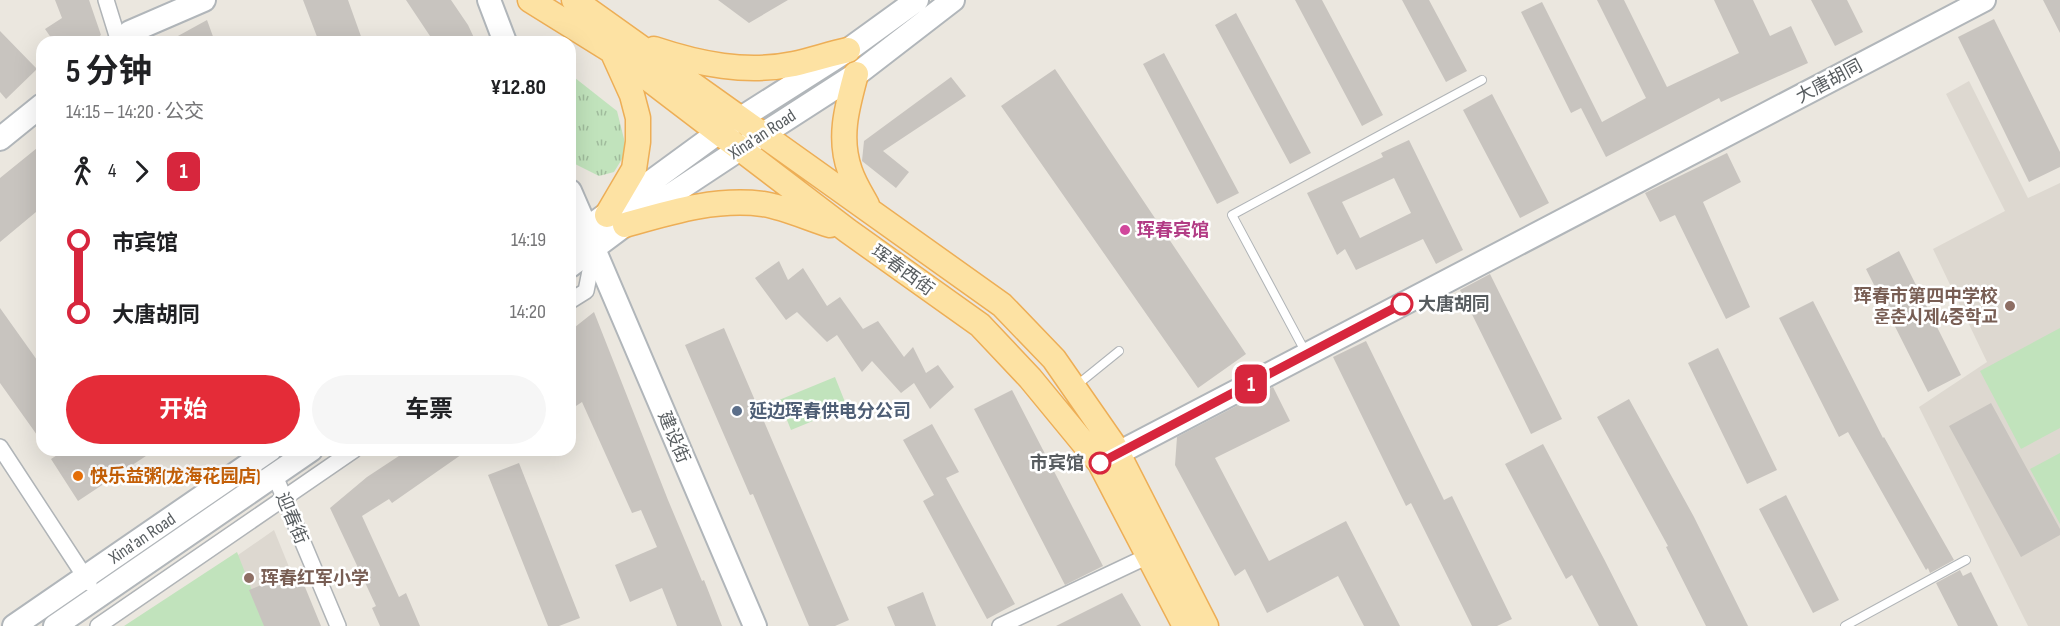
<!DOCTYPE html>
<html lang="zh">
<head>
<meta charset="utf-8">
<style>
  :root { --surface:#fff; --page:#f6f6f6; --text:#202124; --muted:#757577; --accent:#e42c38 }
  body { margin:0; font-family:"Sofia Sans Condensed","Noto Sans SC","Noto Sans KR",sans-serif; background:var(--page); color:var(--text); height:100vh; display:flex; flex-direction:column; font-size:22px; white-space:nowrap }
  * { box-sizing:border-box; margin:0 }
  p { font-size:20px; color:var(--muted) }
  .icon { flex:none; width:33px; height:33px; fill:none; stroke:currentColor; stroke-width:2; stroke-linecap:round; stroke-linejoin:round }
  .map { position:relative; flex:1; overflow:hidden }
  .drawer { position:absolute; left:36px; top:36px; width:540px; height:420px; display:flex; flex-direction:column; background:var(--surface); border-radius:18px; box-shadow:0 6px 24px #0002 }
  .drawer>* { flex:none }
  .badge { padding:0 12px; border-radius:9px; font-size:21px; line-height:39px }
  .map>.badge { position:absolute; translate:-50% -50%; box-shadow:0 0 0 3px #fff }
  .legs { display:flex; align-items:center; gap:9px; height:66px; padding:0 30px; font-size:20px }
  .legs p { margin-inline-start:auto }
  .overview { display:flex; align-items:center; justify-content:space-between; height:102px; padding:0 30px }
  h1 { font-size:33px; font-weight:700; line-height:45px }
  .action { display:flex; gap:12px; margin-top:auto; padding:12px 30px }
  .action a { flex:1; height:69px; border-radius:36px; background:var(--accent); color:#fff; font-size:24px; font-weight:700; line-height:69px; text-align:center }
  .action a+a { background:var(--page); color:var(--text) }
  ul { padding:0 30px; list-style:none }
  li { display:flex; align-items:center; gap:21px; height:72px; font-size:22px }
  li i { display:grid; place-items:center; width:9px; height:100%; margin:0 8px; background:currentColor }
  li i::after { content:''; width:15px; height:15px; margin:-8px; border:4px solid; border-radius:50%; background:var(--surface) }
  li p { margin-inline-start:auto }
  li:first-child i { background:linear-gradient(#0000 50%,currentColor 0) }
  li:last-child i { background:linear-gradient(currentColor 50%,#0000 0) }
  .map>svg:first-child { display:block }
</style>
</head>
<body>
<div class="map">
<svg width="2060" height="626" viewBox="0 0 2060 626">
  <defs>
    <pattern id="grass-tufts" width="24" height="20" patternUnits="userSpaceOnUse" patternTransform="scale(1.5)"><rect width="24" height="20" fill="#c1e3bc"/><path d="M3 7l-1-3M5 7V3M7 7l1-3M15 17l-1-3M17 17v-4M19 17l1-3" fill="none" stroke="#a0bb9c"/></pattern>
  </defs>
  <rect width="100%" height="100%" fill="#ebe7df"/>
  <path fill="#ddd8d0" d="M1969 81 2028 198 2060 183V626H2028L1919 407 1987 362 1933 249 2005 211 1946 94Z
    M274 530 313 626H136Z"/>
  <path fill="url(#grass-tufts)" d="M570 74 617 111 627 151 614 172 599 176 575 164 570 150Z"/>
  <path fill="#c1e3bc" d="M2060 328V428L2021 449 1980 371Z
    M835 377 847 407 791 430 779 400Z
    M2060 453V524L2030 469Z
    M237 552 266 626H124Z"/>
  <path fill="#c8c4bf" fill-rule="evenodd" d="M55 0H89L101 35 92 42H54L45 29 62 18Z
    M303 0H348L363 42H319Z
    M406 0H451L468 25 476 42H434Z
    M718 0H788L749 23Z
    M1295 0H1322L1383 115 1362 126Z
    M1402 0H1429L1467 71 1446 82Z
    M1597 0H1624L1667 87 1739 53 1714 0H1753L1770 36 1791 26 1808 63 1721 102 1719 98 1606 157 1581 108 1571 113 1521 12 1542 2 1602 122 1646 98Z
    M1811 0H1847L1863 32 1835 46Z
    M2043 0H2060V33Z
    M1236 13 1311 153 1290 164 1215 25Z
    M1994 19 2060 152V167L2029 182 1958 37Z
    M207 20 215 42H167Z
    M0 31 37 69 6 99 0 92Z
    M1164 53 1239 193 1217 204 1143 64Z
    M1055 69 1246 354 1198 388 1001 106Z
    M951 77 966 96 883 151 909 172 896 188 862 161 864 141Z
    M1492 94 1549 203 1520 218 1463 110Z
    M1409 140 1463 250 1436 264 1423 239 1356 270 1345 249 1337 255 1307 193 1383 157 1381 153ZM1394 178 1411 213 1360 238 1342 202Z
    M42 144V207L0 242V178Z
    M1727 153 1741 182 1703 202 1750 307 1726 319 1675 215 1660 222 1645 193Z
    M1899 251 1961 375 1928 392 1866 269Z
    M779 261 788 280 803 268 827 306 840 297 863 329 878 321 904 357 913 347 926 373 938 365 954 387 930 409 914 383 901 393 872 361 862 372 837 335 827 342 797 312 786 320 755 278Z
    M1490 274 1562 419 1531 434 1460 290Z
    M1813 301 1883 438 1884 437 1954 560 1930 573 1928 568 1926 570 1848 432 1839 437 1779 318Z
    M0 308 42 367V442L0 383Z
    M594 312 668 500 702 581 704 580 722 626H677L662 588 630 602 615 565 657 547 641 510 632 513 582 402 570 410V331Z
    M724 328 849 620 835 626H809L753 494 750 495 685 345Z
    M1366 341 1444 500 1452 496 1512 619 1497 626H1472L1411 503 1406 506 1333 357Z
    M1718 348 1777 470 1747 484 1688 363Z
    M1273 387 1290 421 1215 458 1269 561 1346 521 1400 626H1364L1338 576 1267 613 1245 569 1235 576 1175 465 1177 437Z
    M1012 390 1103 566 1065 585 974 409Z
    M1629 399 1694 517 1748 626H1706L1666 547 1668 546 1597 417Z
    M1991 403 2060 529V535L2021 557 1949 426Z
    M932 424 959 472 946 478 1015 604 987 619 923 501 934 495 903 440Z
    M1543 444 1604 559 1638 626H1599L1572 575 1566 579 1505 464Z
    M65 450H155L78 501 51 459Z
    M408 450H468L392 503 389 499 362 516 399 597 406 593 420 626H380L372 608 376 606 330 508 367 477Z
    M519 463 580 618 559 626H548L488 475Z
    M1786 495 1839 600 1813 613 1759 509Z
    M298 570 321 626H264L249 590Z
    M1960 570 1963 576 1971 572 1998 626H1958L1936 583Z
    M923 592 936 626H895L887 607Z
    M1122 593 1141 626H1056Z"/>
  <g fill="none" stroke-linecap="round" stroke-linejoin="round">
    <g stroke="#b0b4b7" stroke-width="10">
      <path id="lane" d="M1306 353 1232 215 1482 80
        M1077 385 1119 351
        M1845 626 1966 560"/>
    </g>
    <g stroke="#b0b4b7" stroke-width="18">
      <path id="street" d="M106 0 119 42
        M570 301 586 291 594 251
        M0 447 89 583
        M275 476 338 626
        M98 626 354 450
        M1000 626 1148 556"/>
    </g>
    <g stroke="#b1b6ba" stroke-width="26">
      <path id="secondary" d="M489 0 505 42
        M119 42 130 32 204 0
        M0 139 42 105
        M570 191 587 230
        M570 241 719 132 848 50 917 0
        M594 249 755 626
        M570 266 625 225 740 149 861 71 953 0
        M1103 461 1984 0
        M14 626 270 450
        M55 626 311 450"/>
    </g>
    <g stroke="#edae56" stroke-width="27">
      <path id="primary" d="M530 0 612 51 848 231 980 325 1030 378 1100 463 1185 626
        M574 0 1002 305 1054 359 1113 444 1206 626
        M654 49C699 64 746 74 794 64 812 60 830 54 848 50
        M856 74C847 107 838 138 850 171 854 183 861 194 867 205
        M607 215 634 169 638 142V118L632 95 613 53
        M625 225C671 212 715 198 763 204 784 207 810 219 830 225"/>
    </g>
    <use href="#lane" stroke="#fff" stroke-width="8"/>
    <use href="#street" stroke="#fff" stroke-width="15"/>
    <use href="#secondary" stroke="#fff" stroke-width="22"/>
    <use href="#primary" stroke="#fde2a3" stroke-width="24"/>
  </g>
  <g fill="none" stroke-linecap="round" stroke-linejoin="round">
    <g stroke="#fff" stroke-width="14">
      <path id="line-1" d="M1100 463 1402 304"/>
    </g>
    <use href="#line-1" stroke="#d7263d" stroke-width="9"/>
  </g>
  <circle fill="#d1479c" stroke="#fff" stroke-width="2" cx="1125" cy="230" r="6"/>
  <g fill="#fff" stroke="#d7263d" stroke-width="3">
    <circle cx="1402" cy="304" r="10"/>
    <circle cx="1100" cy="463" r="10"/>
  </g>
  <g fill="#8d6e63" stroke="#fff" stroke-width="2">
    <circle cx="2010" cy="306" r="6"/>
    <circle cx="249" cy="578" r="6"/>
  </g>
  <circle fill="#5c6f8a" stroke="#fff" stroke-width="2" cx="737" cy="411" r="6"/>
  <circle fill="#e8710a" stroke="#fff" stroke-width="2" cx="78" cy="476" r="6"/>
  <g text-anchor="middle" stroke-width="5" stroke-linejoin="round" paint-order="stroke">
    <g font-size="18" fill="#585d60" stroke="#fff">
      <text transform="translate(1829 81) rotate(-28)" y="6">大唐胡同</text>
      <text transform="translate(762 134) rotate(-33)" y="6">Xina'an Road</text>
      <text transform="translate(903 270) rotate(36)" y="6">珲春西街</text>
      <text transform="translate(674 437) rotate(67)" y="6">建设街</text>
      <text transform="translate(292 518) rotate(67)" y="6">迎春街</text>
      <text transform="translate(142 538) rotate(-34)" y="6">Xina'an Road</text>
    </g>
    <g font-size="18" font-weight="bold" fill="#b23c85" stroke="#fff" text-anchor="start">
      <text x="1137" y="236">珲春宾馆</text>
    </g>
    <g font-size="18" font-weight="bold" fill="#785e54" stroke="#fff" text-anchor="end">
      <text x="1998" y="302">珲春市第四中学校<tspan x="1998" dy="21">훈춘시제4중학교</tspan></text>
      <text x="261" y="584" text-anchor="start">珲春红军小学</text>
    </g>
    <g font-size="18" font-weight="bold" fill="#585d60" stroke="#fff" text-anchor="start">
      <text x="1418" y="310">大唐胡同</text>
      <text x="1084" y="469" text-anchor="end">市宾馆</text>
    </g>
    <g font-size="18" font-weight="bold" fill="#4e5e75" stroke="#fff" text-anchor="start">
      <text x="749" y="417">延边珲春供电分公司</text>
    </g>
    <g font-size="18" font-weight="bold" fill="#c56008" stroke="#fff" text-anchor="start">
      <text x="90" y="482">快乐益粥(龙海花园店)</text>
    </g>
  </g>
</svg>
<b class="badge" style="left:1251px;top:384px;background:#d7263d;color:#fff">1</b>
<section class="drawer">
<div class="overview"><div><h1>5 分钟</h1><p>14:15 – 14:20 · 公交</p></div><b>¥12.80</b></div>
<div class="legs"><svg class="icon" aria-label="walk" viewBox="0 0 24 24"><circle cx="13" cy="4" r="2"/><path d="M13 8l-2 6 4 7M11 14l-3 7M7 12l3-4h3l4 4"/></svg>4<svg class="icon" aria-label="forward" viewBox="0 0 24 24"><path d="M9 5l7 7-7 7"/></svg><b class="badge" style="background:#d7263d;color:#fff">1</b></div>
<ul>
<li><i style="color:#d7263d"></i><b>市宾馆</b><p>14:19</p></li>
<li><i style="color:#d7263d"></i><b>大唐胡同</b><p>14:20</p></li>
</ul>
<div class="action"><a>开始</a><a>车票</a></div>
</section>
</div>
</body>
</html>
